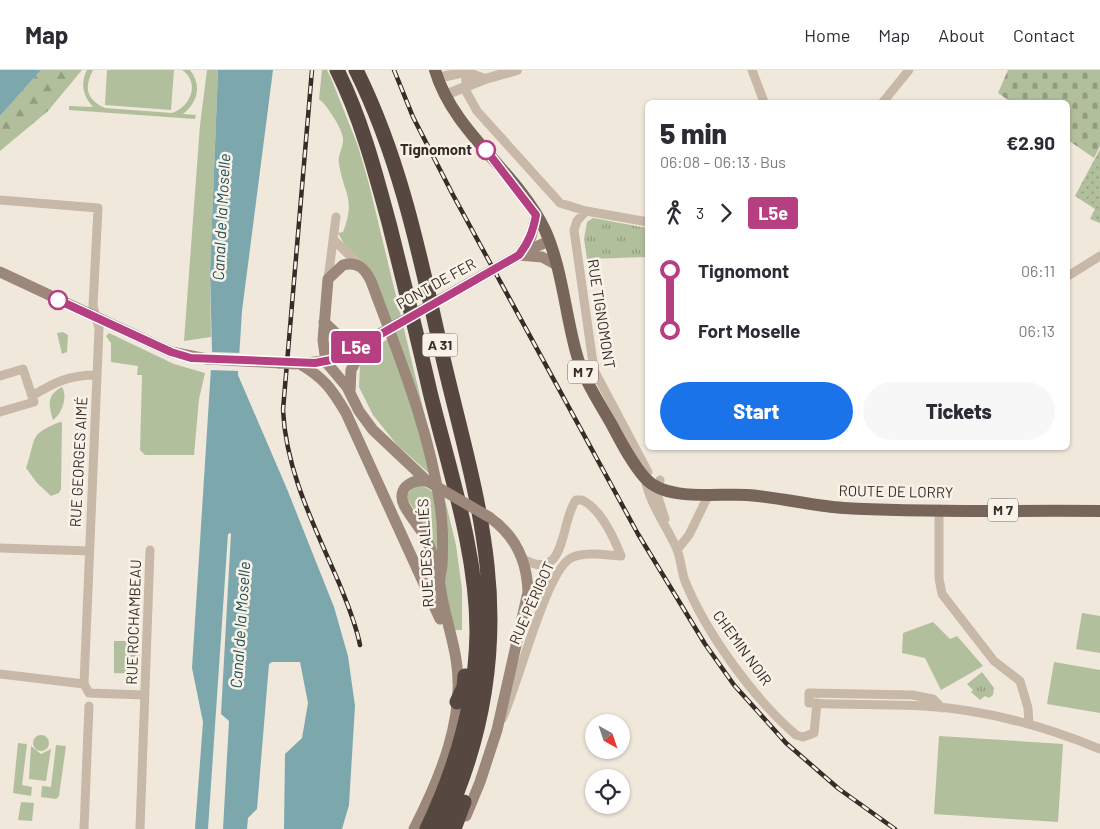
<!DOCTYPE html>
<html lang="en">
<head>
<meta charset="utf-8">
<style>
  :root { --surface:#fff; --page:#f7f7f7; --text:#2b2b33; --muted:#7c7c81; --line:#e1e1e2; --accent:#1a73e8 }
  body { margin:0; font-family:Barlow,sans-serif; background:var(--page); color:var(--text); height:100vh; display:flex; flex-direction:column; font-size:19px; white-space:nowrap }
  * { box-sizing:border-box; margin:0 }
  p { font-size:16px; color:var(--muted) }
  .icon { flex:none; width:28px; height:28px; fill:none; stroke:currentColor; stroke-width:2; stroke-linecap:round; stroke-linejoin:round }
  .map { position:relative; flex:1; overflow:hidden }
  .side { position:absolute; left:645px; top:30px; width:425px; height:350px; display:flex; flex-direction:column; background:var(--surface); border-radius:8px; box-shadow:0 1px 4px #0004 }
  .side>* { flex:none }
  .badge { padding:0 10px; border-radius:4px; font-size:18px; line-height:32px }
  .needle { width:32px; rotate:140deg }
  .buttons { position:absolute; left:585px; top:644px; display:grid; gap:10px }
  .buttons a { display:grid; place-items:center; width:45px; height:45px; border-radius:50%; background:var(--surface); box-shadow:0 1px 4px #0004; font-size:25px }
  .map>.badge { position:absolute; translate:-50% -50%; box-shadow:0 0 0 2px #fff }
  .legs { display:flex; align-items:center; gap:8px; height:55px; padding:0 15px; font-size:16px }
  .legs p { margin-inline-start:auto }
  .headline { display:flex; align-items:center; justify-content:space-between; height:85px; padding:0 15px }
  h1 { font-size:28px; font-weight:800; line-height:38px }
  .button { display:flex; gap:10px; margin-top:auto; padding:10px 15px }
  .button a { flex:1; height:58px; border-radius:30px; background:var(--accent); color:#fff; font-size:20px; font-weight:800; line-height:58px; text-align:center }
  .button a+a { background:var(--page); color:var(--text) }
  ul { padding:0 15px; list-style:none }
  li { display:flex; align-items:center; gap:18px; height:60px; font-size:19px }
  li i { display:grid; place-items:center; width:8px; height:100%; margin:0 6px; background:currentColor }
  li i::after { content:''; width:12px; height:12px; margin:-6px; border:4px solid; border-radius:50%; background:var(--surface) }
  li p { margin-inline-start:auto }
  li:first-child i { background:linear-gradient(#0000 50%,currentColor 0) }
  li:last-child i { background:linear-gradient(currentColor 50%,#0000 0) }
  header { display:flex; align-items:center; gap:30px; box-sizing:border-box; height:70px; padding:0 25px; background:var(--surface); border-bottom:1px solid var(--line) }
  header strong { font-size:24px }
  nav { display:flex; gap:28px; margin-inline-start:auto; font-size:18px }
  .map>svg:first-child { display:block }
</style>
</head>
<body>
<header>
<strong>Map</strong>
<nav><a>Home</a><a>Map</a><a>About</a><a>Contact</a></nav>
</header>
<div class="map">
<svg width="1100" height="759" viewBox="0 0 1100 759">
  <defs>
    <pattern id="forest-firs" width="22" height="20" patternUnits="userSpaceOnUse" patternTransform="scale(1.25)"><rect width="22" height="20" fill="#b2bf9c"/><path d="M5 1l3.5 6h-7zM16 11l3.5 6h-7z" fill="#929c7f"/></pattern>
    <pattern id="cemetery-stones" width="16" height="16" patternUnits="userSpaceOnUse" patternTransform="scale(1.25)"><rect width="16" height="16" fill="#b2bf9c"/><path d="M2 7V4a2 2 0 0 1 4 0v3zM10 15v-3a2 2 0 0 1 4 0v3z" fill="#929c7f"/></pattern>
    <pattern id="park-tufts" width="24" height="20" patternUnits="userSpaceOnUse" patternTransform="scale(1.25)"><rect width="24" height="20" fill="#b2bf9c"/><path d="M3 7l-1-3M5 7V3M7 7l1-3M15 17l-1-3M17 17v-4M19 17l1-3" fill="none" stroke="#929c7f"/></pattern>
    <pattern id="garden-dots" width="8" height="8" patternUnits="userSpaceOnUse" patternTransform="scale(1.25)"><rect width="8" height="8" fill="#b2bf9c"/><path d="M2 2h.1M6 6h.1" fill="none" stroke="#929c7f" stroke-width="1.8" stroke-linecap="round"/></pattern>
  </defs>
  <rect width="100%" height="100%" fill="#f1e8dc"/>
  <path fill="#b2bf9c" d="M87 0H93C84 18 86 29 105 38L172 43C190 37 201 13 182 0H190C202 15 198 32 183 44L196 45 195 49 69 40V36L93 37C83 26 80 14 87 0Z
    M107 0H174L171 40 105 35Z
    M207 0H218L210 202 211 267 184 271 200 55Z
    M322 0H327L331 8 358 76 369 114 456 475 462 519V560H453L445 523 442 428 370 200 344 174 338 163 343 162C356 128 344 125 339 94 337 86 344 77 343 68 342 58 326 34 319 29Z
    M63 262 68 265 67 282 62 284 57 263Z
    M109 263 174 294 205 303 199 329 194 385H145L140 380 142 305H137L138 296 111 292V273L106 266Z
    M388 269 421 363 431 405 397 375 373 345 359 317 360 294 367 282Z
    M62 317C68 327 62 344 53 350 48 334 47 325 62 317Z
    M60 352H62L61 419 59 423 51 426 37 413 26 398C37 368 27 365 60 352Z
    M414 416H423L435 423 439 496 428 463 408 430 407 425Z
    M1082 543 1100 546V583L1076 579Z
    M933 552 950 569 957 566 983 596 941 620 925 588 902 583 903 563Z
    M114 571H140L139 604 114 603Z
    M1054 592 1100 600V643L1047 634Z
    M33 673a8 8 0 1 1 16 0a8 8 0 1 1-16 0Z
    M939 666 1063 674 1058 752 934 744Z
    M18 673 27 674 22 715 32 717 31 726 13 723Z
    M56 675 66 676 59 726 56 729 41 727 42 716 51 717Z
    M31 676 41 684 51 679 46 711 29 709Z
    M21 732 34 733 32 751 18 750Z"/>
  <path fill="url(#forest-firs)" d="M41 0H82L48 41 0 81V46Z"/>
  <path fill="url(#cemetery-stones)" d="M1008 0H1100V76L1094 88 1068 70V32H1011L998 23Z"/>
  <path fill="url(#park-tufts)" d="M593 148 647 158V187L587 189 584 169 587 152Z
    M982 602 994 618 993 625 989 628 985 626 980 630 971 622 973 620 967 614Z"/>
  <path fill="url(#garden-dots)" d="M1100 79V153L1090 149 1095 139 1075 126Z"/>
  <path fill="#7ca8ad" d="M0 0H41L0 46Z
    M218 0H273L242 241 238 305 287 419 334 537 348 586 355 636 349 735 342 759H284L285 684 302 668 308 633 300 592H272L269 594 257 739 248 748 247 759H223L229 651 221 644 231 463 228 464 208 759H195L203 652 192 598 212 282 210 202Z"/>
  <path fill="#f1e8dc" d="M209 282 242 283 240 301 208 300Z"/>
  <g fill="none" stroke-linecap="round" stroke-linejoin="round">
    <path stroke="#c8b8a8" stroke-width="9" d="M752 0 764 32
      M465 2 467 23 477 41 560 133 586 141 648 152
      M883 32 909 0
      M0 130 98 138 93 236 99 258 84 614 89 623 144 625
      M586 141 577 151 574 160 594 300 648 402
      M333 169 362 198
      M1068 206 1100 186
      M328 209 336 147
      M0 306 23 299 34 332 0 342
      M32 326C55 312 69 305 97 305
      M645 408C649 433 666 455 676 477 681 488 681 500 685 511 706 563 754 629 796 665L803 667 814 663 817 633
      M660 410 658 427 665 449
      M939 439V508L942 524 994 591 1020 611 1028 638 1029 654
      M0 478 89 481
      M677 480 689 465 709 424
      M0 604 84 614
      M942 638 933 629 912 625 809 623V633C847 635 885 634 923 636 983 639 1044 656 1100 679
      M502 649C517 619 546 500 571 488 585 481 606 485 621 486 614 468 601 439 582 430H576C560 451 567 514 523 489
      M84 759 89 636
      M140 759 150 480"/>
    <path stroke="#c8b8a8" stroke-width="10" d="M437 8 465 2 485 9
      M445 25 485 9 517 0"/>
    <path stroke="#9c887a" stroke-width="11" d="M522 183 549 171
      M519 185 531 167 536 145
      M519 185 542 187 555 194
      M0 202 171 282 207 289 280 293
      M324 252 342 269 367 270
      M300 294C324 308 332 319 346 343L440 549
      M301 294 336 289 369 270
      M350 322 351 300 366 273
      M427 411C413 409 396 417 404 435 410 447 421 458 427 471 432 481 435 492 438 504
      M466 746 480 712 497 660 528 522C527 490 515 465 489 447
      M414 759C440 708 466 647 456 589 452 564 443 540 440 515 439 508 441 502 442 496 443 476 443 455 440 435 429 358 398 284 371 211 365 199 358 191 343 195L328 209 323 270 326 292 347 317 359 341 373 360 427 411"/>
    <path stroke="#77655a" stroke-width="12" d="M435 0C454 64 517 101 545 160 562 198 565 242 576 282 583 309 599 332 613 357 622 374 632 393 645 408 666 432 717 423 747 425 780 427 811 436 844 438 929 443 1015 440 1100 441"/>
    <path stroke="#564840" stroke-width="15" d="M337 0C361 48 375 101 389 153 403 209 417 265 430 322 449 400 477 481 477 562 476 631 457 696 427 759
      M356 0C399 86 419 181 440 275 456 347 479 421 487 495 497 586 481 676 441 759
      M457 632 464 617 465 606
      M454 759 464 732"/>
    <g stroke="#362d28" stroke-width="4.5">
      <path id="rail" d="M312 0 283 340C286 402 315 457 339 513 347 533 356 554 360 575
        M394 0 413 47 453 125 638 464 705 574 734 615 786 673 839 719 895 759"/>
    </g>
    <use href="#rail" stroke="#f9f2e8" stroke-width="2.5" stroke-dasharray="8" stroke-linecap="butt"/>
    <path stroke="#9c887a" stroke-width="11" d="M369 270 519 185
      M280 293 296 294
      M427 411 489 447"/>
  </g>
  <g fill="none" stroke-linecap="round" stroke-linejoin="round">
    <g stroke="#fff" stroke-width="11">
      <path id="line-1" d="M58 230 171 282 191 288 315 293 336 289 348 283 519 185C529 172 533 161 536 145L486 80"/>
    </g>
    <use href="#line-1" stroke="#b63f82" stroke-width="8"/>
  </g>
  <g fill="#fff" stroke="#b63f82" stroke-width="2.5">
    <circle cx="486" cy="80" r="9"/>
    <circle cx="58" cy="230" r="9"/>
  </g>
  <g text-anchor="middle" stroke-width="5" stroke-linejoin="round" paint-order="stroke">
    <g fill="#f9f2e8" stroke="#706862" stroke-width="1">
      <rect x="422.5" y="263.5" width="35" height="23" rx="4"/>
      <rect x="568" y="290.5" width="30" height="23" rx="4"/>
      <rect x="988" y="428.5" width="30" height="23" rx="4"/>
    </g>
    <g font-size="14" font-weight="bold" fill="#362d28">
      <text x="440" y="280">A 31</text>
      <text x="583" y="307">M 7</text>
      <text x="1003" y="445">M 7</text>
    </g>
    <g font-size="15" font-weight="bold" fill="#362d28" stroke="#f9f2e8" text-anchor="end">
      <text x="472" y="85">Tignomont</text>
    </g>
    <g font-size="15" fill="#362d28" stroke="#f9f2e8">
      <text transform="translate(436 214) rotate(-29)" y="5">PONT DE FER</text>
      <text transform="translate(601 244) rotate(81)" y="5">RUE TIGNOMONT</text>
      <text transform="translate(79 392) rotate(-87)" y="5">RUE GEORGES AIMÉ</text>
      <text transform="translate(896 422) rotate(1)" y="5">ROUTE DE LORRY</text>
      <text transform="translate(426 483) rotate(-93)" y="5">RUE DES ALLIÉS</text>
      <text transform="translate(532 533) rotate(-66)" y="5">RUE PÉRIGOT</text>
      <text transform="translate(134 552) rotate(-88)" y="5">RUE ROCHAMBEAU</text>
      <text transform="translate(742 578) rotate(54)" y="5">CHEMIN NOIR</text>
    </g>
    <g font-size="16" font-style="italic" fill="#1f4f55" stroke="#f9f2e8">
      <text transform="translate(221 147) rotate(-87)" y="6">Canal de la Moselle</text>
      <text transform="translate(240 555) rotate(-86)" y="6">Canal de la Moselle</text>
    </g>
  </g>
</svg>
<div class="buttons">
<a><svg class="needle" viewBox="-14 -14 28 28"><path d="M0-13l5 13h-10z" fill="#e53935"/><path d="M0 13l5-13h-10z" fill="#7c7c81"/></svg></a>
<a><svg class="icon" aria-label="locate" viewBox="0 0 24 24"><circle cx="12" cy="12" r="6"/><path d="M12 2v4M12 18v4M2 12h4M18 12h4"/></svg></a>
</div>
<b class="badge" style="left:356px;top:277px;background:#b63f82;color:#fff">L5e</b>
<section class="side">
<div class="headline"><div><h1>5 min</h1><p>06:08 – 06:13 · Bus</p></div><b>€2.90</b></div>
<div class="legs"><svg class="icon" aria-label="walk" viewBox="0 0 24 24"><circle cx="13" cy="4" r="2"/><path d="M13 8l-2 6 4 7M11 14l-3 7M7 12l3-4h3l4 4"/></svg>3<svg class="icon" aria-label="forward" viewBox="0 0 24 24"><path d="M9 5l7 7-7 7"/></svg><b class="badge" style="background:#b63f82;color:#fff">L5e</b></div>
<ul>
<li><i style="color:#b63f82"></i><b>Tignomont</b><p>06:11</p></li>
<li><i style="color:#b63f82"></i><b>Fort Moselle</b><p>06:13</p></li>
</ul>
<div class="button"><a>Start</a><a>Tickets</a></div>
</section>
</div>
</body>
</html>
